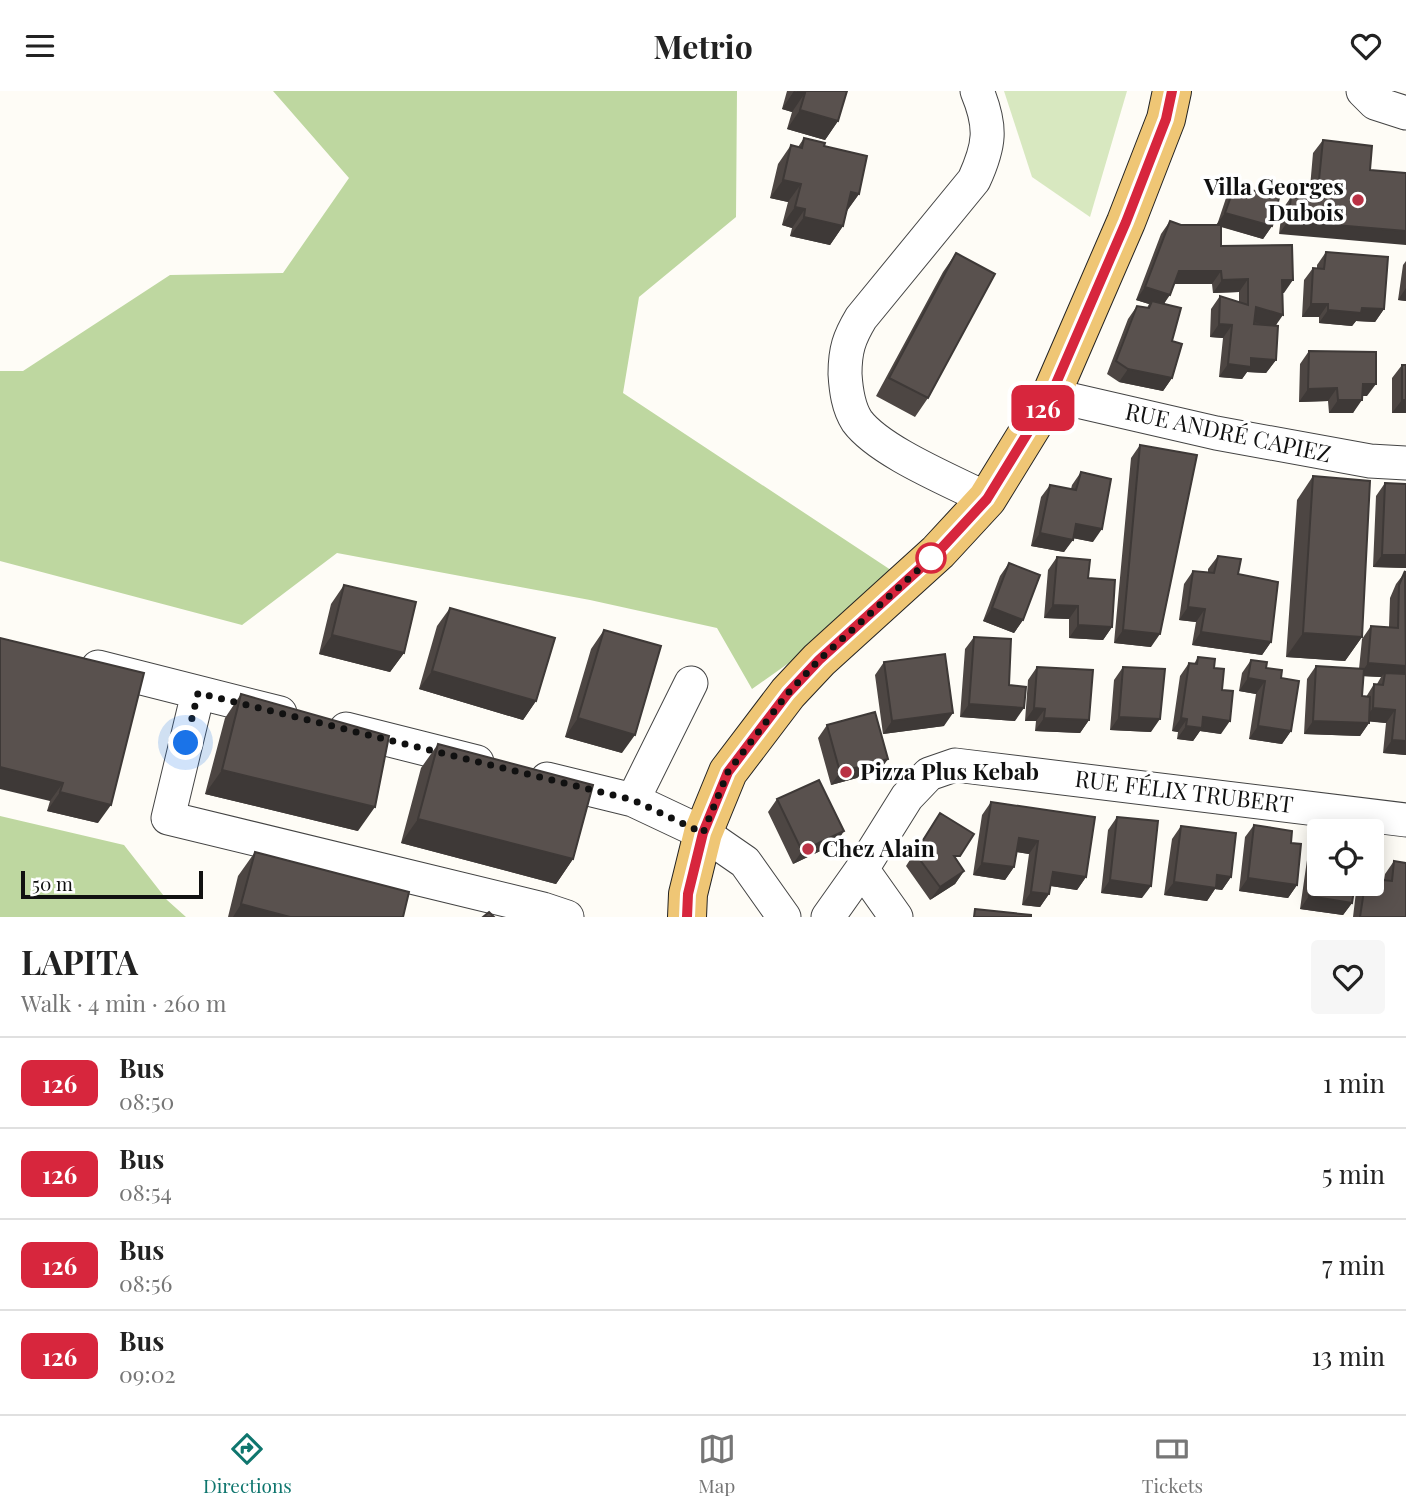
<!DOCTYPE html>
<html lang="en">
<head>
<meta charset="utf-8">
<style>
  :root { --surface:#fff; --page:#f6f6f6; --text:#222; --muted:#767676; --line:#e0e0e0; --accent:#0f766e }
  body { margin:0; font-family:"Playfair Display",serif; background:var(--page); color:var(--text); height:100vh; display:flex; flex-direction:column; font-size:26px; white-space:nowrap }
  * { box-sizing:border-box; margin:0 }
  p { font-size:23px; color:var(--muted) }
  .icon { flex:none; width:38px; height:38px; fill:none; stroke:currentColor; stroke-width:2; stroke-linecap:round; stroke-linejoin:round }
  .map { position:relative; height:826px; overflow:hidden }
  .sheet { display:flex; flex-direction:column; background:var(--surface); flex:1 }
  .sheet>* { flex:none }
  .badge { padding:0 14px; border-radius:10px; font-size:24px; line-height:46px }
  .controls { position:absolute; left:1307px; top:728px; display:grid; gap:14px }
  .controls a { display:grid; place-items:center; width:77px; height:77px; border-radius:7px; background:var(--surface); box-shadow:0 4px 18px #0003; font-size:35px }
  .scale { position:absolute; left:21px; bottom:18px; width:182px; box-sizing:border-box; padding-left:7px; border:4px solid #111; border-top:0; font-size:19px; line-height:24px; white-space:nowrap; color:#111; -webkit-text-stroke:5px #fff; paint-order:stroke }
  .you { position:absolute; width:35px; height:35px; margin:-18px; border:5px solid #fff; border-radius:50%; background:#1a73e8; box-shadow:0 0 0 10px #1a73e833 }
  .map>.badge { position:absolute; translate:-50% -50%; box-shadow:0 0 0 4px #fff }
  .round { display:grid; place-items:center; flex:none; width:74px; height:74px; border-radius:7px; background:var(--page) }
  .overview { display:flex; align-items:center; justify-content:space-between; height:119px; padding:0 21px }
  h1 { font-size:33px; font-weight:700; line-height:52px }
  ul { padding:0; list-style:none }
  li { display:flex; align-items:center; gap:21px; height:91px; padding:0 21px; border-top:2px solid var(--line) }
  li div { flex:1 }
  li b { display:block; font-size:26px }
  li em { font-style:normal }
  li .badge { min-width:77px; font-weight:700; text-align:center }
  header { display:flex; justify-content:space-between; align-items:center; height:91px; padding:0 21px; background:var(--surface); font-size:32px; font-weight:700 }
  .tabs { display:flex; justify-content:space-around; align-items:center; height:98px; border-top:2px solid var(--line); background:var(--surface); font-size:19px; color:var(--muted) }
  .tabs a { display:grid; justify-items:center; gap:4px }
  .tabs .on { color:var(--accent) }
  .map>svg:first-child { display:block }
</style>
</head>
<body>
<header><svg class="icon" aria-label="menu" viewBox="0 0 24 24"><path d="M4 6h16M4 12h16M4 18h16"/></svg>Metrio<svg class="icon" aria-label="heart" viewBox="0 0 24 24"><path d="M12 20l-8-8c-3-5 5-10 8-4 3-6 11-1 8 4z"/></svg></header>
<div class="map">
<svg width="1406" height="826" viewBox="0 0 1406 826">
  <rect width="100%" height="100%" fill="#fefcf6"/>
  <path fill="#d8e8c0" d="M1004 0H1127L1090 126 1032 86Z"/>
  <path fill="#bed7a0" d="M273 0H737L736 126 639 206 623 302 906 489 752 598 717 537 590 509 337 462 242 534 0 470V280H23L170 184 283 182 349 87Z
    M0 725 124 754 167 809 186 826H0Z"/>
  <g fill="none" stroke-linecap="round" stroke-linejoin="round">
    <g stroke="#444" stroke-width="35">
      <path id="minor" d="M977 0C992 36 990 54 974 89L861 227C849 247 845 259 845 283 846 299 848 316 857 330 880 361 952 390 987 408
        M1363 0 1375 12 1406 22
        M1051 304 1216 342 1370 370 1406 372
        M98 576 280 622
        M198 602 168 727 543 818 567 826
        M346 638 477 671
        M547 688 633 709 703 742 745 771 784 826
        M633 709 691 592
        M862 778 896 826
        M828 826 862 778 907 706 929 683 955 674 1406 729"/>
    </g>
    <g stroke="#222" stroke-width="40">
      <path id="major" d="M687 826 688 803 703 742 728 681 788 602 819 569 938 461 987 408 1051 304 1126 131 1166 28 1172 0"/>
    </g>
    <use href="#minor" stroke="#fff" stroke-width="33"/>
    <use href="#major" stroke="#efc675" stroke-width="38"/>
  </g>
  <path fill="#4d4643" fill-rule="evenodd" d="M787 0H847L838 30 825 49 787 38 792 21 782 18Z
    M804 47 824 55 859 103 847 120 843 135 830 154 790 145 792 137 782 134 788 111 770 107 778 73 791 54 798 56Z
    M1323 49 1370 79 1279 143 1282 119 1291 106 1309 108 1313 62Z
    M1235 94 1272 135 1263 148 1221 136V155L1284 202H1282L1276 235V269L1266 282 1247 281 1242 288 1219 286 1223 247 1210 246 1211 218 1220 205 1239 211V201L1213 202 1212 193H1174L1164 213 1172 250V287L1163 300 1119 291 1107 283 1128 228 1137 215 1147 217 1149 213 1136 209 1161 143 1170 130 1181 134H1217L1226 107Z
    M1326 161 1384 218 1375 231 1356 230 1352 235 1319 232V226H1302L1304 189 1313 177H1317V174Z
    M956 162 928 307 915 326 876 305 943 181Z
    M1406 170V210L1398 209 1403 174Z
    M1309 260 1367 305H1362L1353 322H1329L1328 310 1299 311 1300 273Z
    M1402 274 1406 322H1392V287Z
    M1140 354 1151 556 1114 552 1131 367Z
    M1081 381 1093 451 1073 447 1064 461 1031 455 1041 406 1050 394 1071 398 1072 394Z
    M1313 385 1362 546 1345 570 1286 566 1297 409Z
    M1385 392 1406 393V477L1373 476 1376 405Z
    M1218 465 1238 483 1271 551 1262 564 1192 554 1196 531 1179 529 1184 493 1193 480 1208 482V478Z
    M1057 466 1088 487 1112 536 1103 549 1069 547V528L1044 527 1048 479Z
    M1009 472 1023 529 1014 542 983 530 1000 485Z
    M1406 480V664L1383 662 1386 632 1369 630V632L1360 645 1304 643 1307 588 1316 575 1359 578 1362 548 1371 535 1389 536 1390 507 1396 493ZM1364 585 1381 586 1377 593H1374L1366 606 1362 605Z
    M344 494 404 562 390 581 319 563 331 513Z
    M450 517 536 610 523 629 419 598 437 535Z
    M604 539 622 662 565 646 591 558Z
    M974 546 1015 630 960 626 965 558Z
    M0 547 98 732 47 720 50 710Z
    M1198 566 1214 577 1222 599 1221 643 1200 640 1193 650 1177 648 1178 641 1172 640 1180 585 1189 572 1194 573Z
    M1251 569 1266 577 1281 587 1291 640 1282 653 1249 648 1256 603 1239 600 1242 582Z
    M884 571 944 635 883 643 875 584Z
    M1037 576 1089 629 1080 642 1035 640 1036 630H1025L1028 589Z
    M1123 576 1151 641 1110 639 1114 589Z
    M241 603 358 740 205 703 225 627Z
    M827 634 879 681 831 694 818 647Z
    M438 653 573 768 556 793 401 752 421 677Z
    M777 708 844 740 835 753 793 773 768 721Z
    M991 711 1086 786 1077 799 1051 795 1049 803 1040 816 1022 814 1029 763 1017 761 1014 776 1005 789 973 784 982 724Z
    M940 722 957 770 964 780 955 793 930 809 906 775Z
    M1117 726 1142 807 1101 802 1108 739Z
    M1254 734 1297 794 1288 807 1239 800 1245 746Z
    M1181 735 1231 786 1222 799 1215 798 1207 810 1164 804 1172 748Z
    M1317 749 1352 812 1343 824 1300 818 1308 762Z
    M255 761 403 826H228L238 785Z
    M1394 770 1406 826H1353L1356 801 1362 793 1384 789 1385 783Z"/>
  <path fill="#3e3937" d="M794 0 805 2 792 21 782 18Z
    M800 19 838 30 825 49 787 38Z
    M783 89 801 93 788 111 770 107Z
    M851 101 859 103 845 122Z
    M795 116 805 118 792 137 782 134Z
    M1225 122 1272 135 1263 148 1216 134Z
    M804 126 843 135 830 154 790 145Z
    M1288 130 1406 140V154L1279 143Z
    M1179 180H1221L1212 193H1170Z
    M1248 188 1239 201 1213 202 1222 189Z
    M1282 189H1293L1284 202H1273Z
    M1145 196 1170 204 1161 217 1152 210 1149 213 1136 209Z
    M1406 197V210L1398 209Z
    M1311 213H1328L1319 226H1302Z
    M1256 216 1283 224 1274 237 1247 229Z
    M1362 217 1384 218 1375 231 1356 230 1352 235 1319 232 1328 219Z
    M1219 233 1232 234 1223 247 1210 246Z
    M1251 267 1276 269 1266 282 1247 281 1242 288 1219 286 1228 273Z
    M1128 278 1172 287 1163 300 1119 291Z
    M1363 293H1376L1367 305H1354Z
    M1337 297 1328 310 1299 311 1308 298Z
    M1338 309H1362L1353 322H1329Z
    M1402 309H1406V322H1392Z
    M1076 433 1102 438 1093 451 1067 446Z
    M1040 442 1073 449 1064 461 1031 455Z
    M1382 464H1406V477L1373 476Z
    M1053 514 1078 515 1069 528 1044 527Z
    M1188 516 1205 518 1196 531 1179 529Z
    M992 517 1023 529 1014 542 983 530Z
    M1078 534 1112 536 1103 549 1069 547Z
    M1123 539 1160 543 1151 556 1114 552Z
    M1201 541 1271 551 1262 564 1192 554Z
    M1303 542 1362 546 1345 570 1286 566Z
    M332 544 404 562 390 581 319 563Z
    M1368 572 1406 575V588L1385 582 1381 586 1359 585Z
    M432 580 536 610 523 629 419 598Z
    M1248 587 1265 590 1256 603 1239 600Z
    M969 613 1024 617 1015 630 960 626Z
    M1034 617 1045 618 1036 630H1025Z
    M1373 617 1395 619 1386 632 1363 630Z
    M953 622 944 635 883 643 892 630Z
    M1119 626 1160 628 1151 641 1110 639Z
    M1203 626 1230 630 1221 643 1200 640 1193 650 1177 648 1186 635Z
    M578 627 635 644 622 662 565 646Z
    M1044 627 1089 629 1080 642 1035 640Z
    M1181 627 1187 628 1178 641 1172 640Z
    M1313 630 1369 632 1360 645 1304 643Z
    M1258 635 1291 640 1282 653 1249 648Z
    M1392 649 1406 650V664L1383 662Z
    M888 668 879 681 831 694 840 681Z
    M0 676 63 692 50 710 0 698Z
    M222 679 375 716 358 740 205 703Z
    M60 701 111 714 98 732 47 720Z
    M418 728 573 768 556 793 401 752Z
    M844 740 835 753 793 773 802 760Z
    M1019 747 1038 750 1029 763 1010 760Z
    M982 772 1014 776 1005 789 973 784Z
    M964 780 955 793 930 809 940 796Z
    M1053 781 1086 786 1077 799 1044 794Z
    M1217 784 1231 786 1222 799 1215 798 1207 810 1164 804 1174 791Z
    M1248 787 1297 794 1288 807 1239 800Z
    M1110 789 1151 795 1142 807 1101 802Z
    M1031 801 1049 803 1040 816 1022 814Z
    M1309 805 1352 812 1343 824 1300 818Z
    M241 813 290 826H233Z"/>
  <path fill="#59514e" stroke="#3e3937" stroke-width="2" d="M797 0H847L838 30 800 19 805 2Z
    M804 47 825 52 824 55 867 65 859 103 851 101 843 135 804 126 805 118 795 116 801 93 783 89 791 54 802 57Z
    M1323 49 1372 55 1370 79 1406 82V140L1288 130 1291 106 1317 109Z
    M1235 94 1279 107 1272 135 1225 122Z
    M1170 130 1181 134H1221V155L1292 154 1293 189H1282L1283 224 1256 216 1254 233 1278 235 1276 269 1251 267V276L1228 273 1232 234 1219 233 1220 205 1248 214V188L1222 189 1221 180H1179L1170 204 1145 196Z
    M1326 161 1388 166 1384 218 1362 217 1361 222 1328 219V213H1311L1313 177 1324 178Z
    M956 162 995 183 928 307 889 287Z
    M1152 210 1181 217 1172 250 1182 253 1172 287 1128 278 1116 270 1137 215 1149 217Z
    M1309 260 1376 261V293H1363L1362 309H1338L1337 297 1308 298Z
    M1402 274H1406V309H1402Z
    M1140 354 1197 364 1160 543 1123 539Z
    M1081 381 1111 388 1102 438 1076 433 1073 449 1040 442 1050 394 1076 399Z
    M1313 385 1370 390 1362 546 1303 542Z
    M1385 392 1406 393V464H1382Z
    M1218 465 1241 468 1238 483 1278 491 1271 551 1201 541 1205 518 1188 516 1193 480 1214 482Z
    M1057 466 1090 469 1088 487 1115 489 1112 536 1078 534V515L1053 514Z
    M1009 472 1040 484 1023 529 992 517Z
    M1405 480 1406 575 1368 572 1371 535 1398 537 1399 494Z
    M344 494 416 511 404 562 332 544Z
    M450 517 555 547 536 610 432 580Z
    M604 539 661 555 635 644 578 627Z
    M974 546 1011 548 1009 594 1026 596 1024 617 969 613Z
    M0 547 144 582 111 714 60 701 63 692 0 676Z
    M945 563 953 622 892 630 884 571Z
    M1198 566 1215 568 1214 577 1224 578 1222 599 1233 600 1230 630 1203 626 1202 637 1186 635 1187 628 1181 627 1189 572 1197 573Z
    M1251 569 1267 571 1266 577 1282 579 1281 587 1299 590 1291 640 1258 635 1265 590 1248 587Z
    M1316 575 1364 578 1362 605 1370 606 1369 632 1313 630Z
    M1037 576 1093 579 1089 629 1044 627 1045 618 1034 617Z
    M1123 576 1165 578 1160 628 1119 626Z
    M1385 582 1406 583V650L1392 649 1395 619 1373 617 1374 593 1383 594Z
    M241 603 389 645 375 716 222 679Z
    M875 621 888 668 840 681 827 634Z
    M438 653 593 694 573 768 418 728Z
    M819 689 844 740 802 760 777 708Z
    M991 711 1095 726 1086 786 1053 781 1049 803 1031 801 1038 750 1019 747 1014 776 982 772Z
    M940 722 974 743 960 765H954L964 780 940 796 915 762Z
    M1117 726 1158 730 1151 795 1110 789Z
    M1254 734 1292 740 1291 752 1301 753 1297 794 1248 787Z
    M1181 735 1236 742 1231 786 1217 784 1216 797 1174 791Z
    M1317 749 1320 750V793H1355L1352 812 1309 805Z
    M255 761 409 801 403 826H290L241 813Z
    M1394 770 1406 772V826H1360L1365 793H1372V788L1392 790Z
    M975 818 1031 824V826H974Z
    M489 821 494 826H483Z"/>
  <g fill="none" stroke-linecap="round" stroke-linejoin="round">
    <g stroke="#fff" stroke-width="16">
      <path id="line" d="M687 826 688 803 703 742 728 681 788 602 819 569 938 461 987 408 1051 304 1126 131 1166 28 1172 0"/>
    </g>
    <use href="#line" stroke="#d7263d" stroke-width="10"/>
    <path stroke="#111" stroke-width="7" stroke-dasharray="0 12.6" d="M186 652 198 602 633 709 703 742 728 681 788 602 819 569 938 461 931 467"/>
  </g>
  <g fill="#b93144" stroke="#fff" stroke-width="2.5">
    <circle cx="1358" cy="109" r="7"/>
    <circle cx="846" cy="681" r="7"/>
    <circle cx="808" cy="758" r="7"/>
  </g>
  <circle fill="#fff" stroke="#d7263d" stroke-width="3.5" cx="931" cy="467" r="14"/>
  <g text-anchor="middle" stroke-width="7" stroke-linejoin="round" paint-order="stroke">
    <g font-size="23" font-weight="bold" fill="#111" stroke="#fff" text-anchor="start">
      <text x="1344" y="104" text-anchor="end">Villa Georges<tspan x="1344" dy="26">Dubois</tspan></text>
      <text x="860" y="689">Pizza Plus Kebab</text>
      <text x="822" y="766">Chez Alain</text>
    </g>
    <g font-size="23" fill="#111" stroke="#fff">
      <text transform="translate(1228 342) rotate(12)" y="8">RUE ANDRÉ CAPIEZ</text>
      <text transform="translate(1184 701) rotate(7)" y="8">RUE FÉLIX TRUBERT</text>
    </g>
  </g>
</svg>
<div class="controls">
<a><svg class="icon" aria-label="locate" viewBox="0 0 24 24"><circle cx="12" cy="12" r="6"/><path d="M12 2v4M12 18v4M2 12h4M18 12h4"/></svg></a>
</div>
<div class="scale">50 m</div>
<div class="you" style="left:186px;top:652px"></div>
<b class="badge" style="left:1043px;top:317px;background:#d7263d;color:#fff">126</b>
</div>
<section class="sheet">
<div class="overview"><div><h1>LAPITA</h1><p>Walk · 4 min · 260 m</p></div><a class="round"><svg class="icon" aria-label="heart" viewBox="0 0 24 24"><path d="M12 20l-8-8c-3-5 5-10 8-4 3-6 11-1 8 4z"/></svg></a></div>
<ul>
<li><span class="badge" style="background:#d7263d;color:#fff">126</span><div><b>Bus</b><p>08:50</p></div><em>1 min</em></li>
<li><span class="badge" style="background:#d7263d;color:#fff">126</span><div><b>Bus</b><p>08:54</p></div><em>5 min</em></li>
<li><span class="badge" style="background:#d7263d;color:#fff">126</span><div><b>Bus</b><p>08:56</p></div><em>7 min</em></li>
<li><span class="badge" style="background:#d7263d;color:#fff">126</span><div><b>Bus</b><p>09:02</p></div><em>13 min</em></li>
</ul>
</section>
<nav class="tabs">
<a class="on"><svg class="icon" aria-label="directions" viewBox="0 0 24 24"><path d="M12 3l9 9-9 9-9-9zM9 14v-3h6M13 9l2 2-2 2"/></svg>Directions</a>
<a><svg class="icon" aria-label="map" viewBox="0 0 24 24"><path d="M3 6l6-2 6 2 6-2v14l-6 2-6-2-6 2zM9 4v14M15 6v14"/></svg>Map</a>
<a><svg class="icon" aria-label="tickets" viewBox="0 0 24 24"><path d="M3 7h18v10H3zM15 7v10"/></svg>Tickets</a>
</nav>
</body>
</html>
